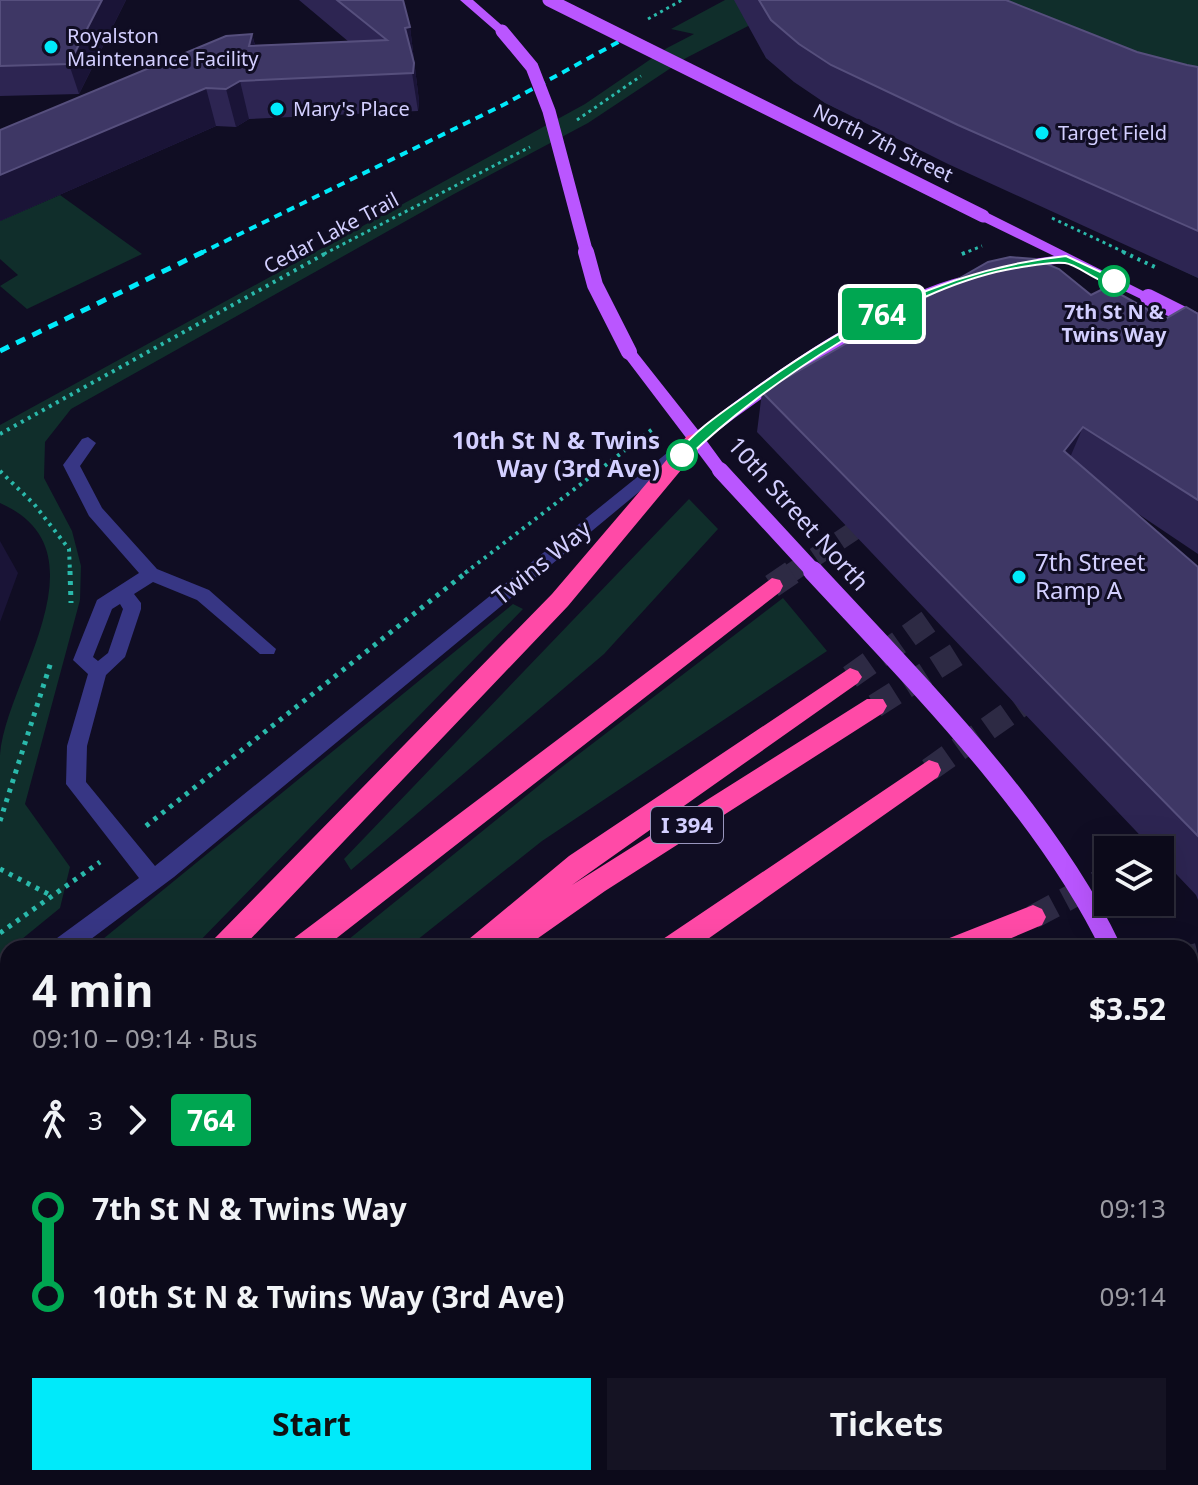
<!DOCTYPE html>
<html lang="en">
<head>
<meta charset="utf-8">
<style>
  :root { --surface:#0c0a1a; --page:#151323; --text:#f1f3f6; --muted:#9a9aa2; --line:#2c2b39; --accent:#00eafa }
  body { margin:0; font-family:"Noto Sans",sans-serif; background:var(--page); color:var(--text); height:100vh; display:flex; flex-direction:column; font-size:30px; white-space:nowrap }
  * { box-sizing:border-box; margin:0 }
  p { font-size:26px; color:var(--muted) }
  .icon { flex:none; width:44px; height:44px; fill:none; stroke:currentColor; stroke-width:2; stroke-linecap:round; stroke-linejoin:round }
  .map { position:relative; flex:1; overflow:hidden }
  .panel { position:absolute; left:0px; top:940px; width:1198px; height:546px; display:flex; flex-direction:column; background:var(--surface); border-radius:24px 24px 0 0; box-shadow:0 8px 32px #0002,0 0 0 2px var(--line) }
  .panel>* { flex:none }
  .badge { padding:0 16px; border-radius:6px; font-size:28px; line-height:52px }
  .controls { position:absolute; left:1094px; top:836px; display:grid; gap:16px }
  .controls a { display:grid; place-items:center; width:80px; height:80px; border-radius:0px; background:var(--surface); box-shadow:0 8px 32px #0002,0 0 0 2px var(--line); font-size:40px }
  .map>.badge { position:absolute; translate:-50% -50%; box-shadow:0 0 0 4px #fff }
  .legs { display:flex; align-items:center; gap:12px; height:88px; padding:0 32px; font-size:26px }
  .legs p { margin-inline-start:auto }
  .summary { display:flex; align-items:center; justify-content:space-between; height:136px; padding:0 32px }
  h1 { font-size:44px; font-weight:700; line-height:60px }
  .cta { display:flex; gap:16px; margin-top:auto; padding:16px 32px }
  .cta a { flex:1; height:92px; border-radius:0px; background:var(--accent); color:#111; font-size:32px; font-weight:700; line-height:92px; text-align:center }
  .cta a+a { background:var(--page); color:var(--text) }
  ul { padding:0 32px; list-style:none }
  li { display:flex; align-items:center; gap:28px; height:88px; font-size:30px }
  li i { display:grid; place-items:center; width:12px; height:100%; margin:0 10px; background:currentColor }
  li i::after { content:''; width:20px; height:20px; margin:-10px; border:6px solid; border-radius:50%; background:var(--surface) }
  li p { margin-inline-start:auto }
  li:first-child i { background:linear-gradient(#0000 50%,currentColor 0) }
  li:last-child i { background:linear-gradient(currentColor 50%,#0000 0) }
  .map>svg:first-child { display:block }
</style>
</head>
<body>
<div class="map">
<svg width="1198" height="1485" viewBox="0 0 1198 1485">
  <rect width="100%" height="100%" fill="#100d23"/>
  <path fill="#102e2b" d="M725 0H1198V278L825 103 766 58 752 24 686 58 588 123 454 194 71 409 45 442 44 478 72 531 81 566 80 600 25 804 70 867 60 908 0 957C0 890 0 822 0 755 5 682 110 551 0 503V425L585 104 667 48 694 34 671 29Z
    M60 195 142 254 27 309 0 286 18 275 0 259V221Z
    M689 499 718 529 604 654 351 870 344 859Z
    M783 598 827 651 542 841 407 948H338L558 770Z
    M513 604 523 609 193 948H92Z
    M8 1009V1100H0V1015Z"/>
  <g fill="none" stroke-linecap="round" stroke-linejoin="round">
    <path stroke="#2d2a44" stroke-width="19" stroke-dasharray="19 10" stroke-linecap="butt" d="M791 573 879 514"/>
    <path stroke="#2d2a44" stroke-width="24" stroke-dasharray="24 12" stroke-linecap="butt" d="M772 586 794 571
      M850 677 959 600
      M875 706 989 634
      M929 770 1045 688
      M1033 917 1108 877
      M1190 957 1198 955"/>
    <path stroke="#2ab9ab" stroke-width="3" stroke-dasharray="3 4" stroke-linecap="butt" d="M648 19 682 0
      M577 120 641 76
      M1052 218 1128 254
      M324 254 530 147
      M962 254 982 246"/>
    <path stroke="#2ab9ab" stroke-width="4" stroke-dasharray="3 5" stroke-linecap="butt" d="M1123 252 1155 267
      M962 254 967 252
      M0 434 328 252
      M0 471 34 504 69 549 70 573
      M465 573 654 428"/>
    <path stroke="#2ab9ab" stroke-width="5" stroke-dasharray="4 6" stroke-linecap="butt" d="M70 571 71 603
      M0 821 51 662
      M146 826 468 571
      M0 869 52 896
      M0 933 100 862"/>
    <path fill="#373684" fill-rule="evenodd" d="M88 437 96 443 80 466 102 508 157 569 209 590 276 649 274 654H260L197 600 153 582 134 594 141 603V609L125 657 106 675 87 746 86 782 155 866 672 449 678 447 686 453 174 877 79 948H50L53 941 139 878 66 784 67 746 88 674 73 660 97 600 139 573 89 516 63 465 82 439ZM120 604 123 609 108 653 98 661 93 657 112 609Z
      M8 971V994L0 997V974Z
      M0 1150H8V1174H0Z"/>
    <path fill="#ba56ff" fill-rule="evenodd" d="M460 0H473L506 29V33H498Z
      M978 213H988L1155 297 1153 300H1143L1067 263 1013 268V262L1054 256 978 219Z
      M964 276 969 277V283C873 323 788 376 706 440L728 470 720 476 714 474 693 446 688 445 687 439 621 352 629 347 634 349 698 430C770 374 876 299 964 276Z
      M1190 1141 1198 1144V1191L1190 1187Z"/>
    <path fill="#ff4aa7" fill-rule="evenodd" d="M694 434 701 436 704 441 701 446 568 606 242 948H211L214 939 552 594 687 436Z
      M772 578 780 580 783 586 780 592 324 948H290L293 939Z
      M850 668 858 671 862 677 858 683 572 885 867 699H883L887 706 883 713 605 891 524 948H466L469 939 569 856Z
      M929 760 938 763 941 770 938 777 695 948H660L663 939Z
      M1033 905 1042 909 1046 917 1042 925 988 948H944L947 939Z
      M8 1176V1214L0 1217V1179Z
      M8 1261V1304L0 1307V1265Z
      M8 1456V1478H23L20 1485H0V1459Z
      M165 1478H201L198 1485H162Z
      M353 1478H389L386 1485H350Z"/>
    <path stroke="#00eafa" stroke-width="4" stroke-dasharray="8 6" stroke-linecap="butt" d="M199 254 503 105 631 35"/>
    <path stroke="#00eafa" stroke-width="5" stroke-dasharray="10 8" stroke-linecap="butt" d="M0 351 203 252"/>
    <path stroke="#ba56ff" stroke-width="13" d="M549 0 983 216
      M502 31 532 67 549 111 587 254"/>
    <path stroke="#ba56ff" stroke-width="16" d="M586 252 595 285 629 352
      M1148 297 1198 322
      M720 470 815 573"/>
    <path stroke="#ba56ff" stroke-width="20" d="M813 571C915 681 1047 813 1111 948"/>
  </g>
  <path fill="#2d2552" d="M0 0H126L79 94 0 96Z
    M299 0H403L410 27 419 101 418 111 249 119 236 127 216 126 0 221V130L252 34 255 45 349 42Z
    M734 0H1006L1137 52 1187 65 1198 67V278L948 164 825 103 794 82 766 58Z
    M1091 295 1165 319 1198 314V554L1134 511 1198 567V900L1196 895 1160 857V850H1154L757 432 762 392Z
    M1057 1478H1190L1198 1485H1058Z"/>
  <path fill="#1a1437" d="M102 0H126L79 94 69 64Z
    M410 27 419 101 418 111 405 28Z
    M252 34 261 72 249 46Z
    M240 81 249 119 236 127 226 89Z
    M206 88 216 126 0 221V175Z
    M1083 427 1066 467 1064 451Z
    M0 541 18 573 0 622Z"/>
  <path fill="#3e3765" stroke="#564f7d" stroke-width="2" d="M0 0H102L69 64 0 66Z
    M337 0H403L410 27 405 28 414 63 413 73 240 81 226 89 206 88 0 175V130L226 36 252 34 249 46 387 40Z
    M759 0H1006L1137 52 1187 65 1198 67V231L958 125 831 65 799 44 771 20Z
    M1010 257 1035 259 1059 269 1091 295 1107 287 1165 319 1186 307 1198 314V500L1083 427 1064 451 1198 567V836L762 392 988 262Z
    M1190 1343 1198 1375V1485H1088L1086 1478H1190Z"/>
  <path fill="#00a651" stroke="#fff" stroke-width="2" d="M1066 256 1120 281C1105 291 1081 265 1065 263 1051 261 1030 266 1016 268 911 285 762 385 687 458L676 455C694 431 721 413 745 396 844 323 944 269 1066 256Z"/>
  <g fill="#00eafa" stroke="#100d23" stroke-width="3">
    <circle cx="51" cy="47" r="8"/>
    <circle cx="277" cy="109" r="8"/>
    <circle cx="1042" cy="133" r="8"/>
    <circle cx="1019" cy="577" r="8"/>
  </g>
  <g fill="#fff" stroke="#00a651" stroke-width="4">
    <circle cx="1114" cy="281" r="14"/>
    <circle cx="682" cy="455" r="14"/>
  </g>
  <g text-anchor="middle" stroke-width="6" stroke-linejoin="round" paint-order="stroke">
    <g font-size="20" fill="#d3cfff" stroke="#100d23" text-anchor="start">
      <text x="67" y="43">Royalston<tspan x="67" dy="23">Maintenance Facility</tspan></text>
      <text x="293" y="116">Mary's Place</text>
      <text x="1058" y="140">Target Field</text>
    </g>
    <g font-size="20" fill="#d3cfff" stroke="#100d23">
      <text transform="translate(883 143) rotate(26)" y="7">North 7th Street</text>
      <text transform="translate(331 233) rotate(-28)" y="7">Cedar Lake Trail</text>
    </g>
    <g font-size="20" font-weight="bold" fill="#d3cfff" stroke="#100d23">
      <text x="1114" y="319">7th St N &amp;<tspan x="1114" dy="23">Twins Way</tspan></text>
    </g>
    <rect fill="#100d23" stroke="#9895bd" stroke-width="2" x="651" y="807" width="72" height="36" rx="6"/>
    <g font-size="22" font-weight="bold" fill="#d3cfff">
      <text x="687" y="833">I 394</text>
    </g>
    <g font-size="24" font-weight="bold" fill="#d3cfff" stroke="#100d23" text-anchor="end">
      <text x="660" y="449">10th St N &amp; Twins<tspan x="660" dy="28">Way (3rd Ave)</tspan></text>
    </g>
    <g font-size="24" fill="#d3cfff" stroke="#100d23">
      <text transform="translate(798 514) rotate(48)" y="8">10th Street North</text>
      <text transform="translate(542 563) rotate(-39)" y="8">Twins Way</text>
    </g>
    <g font-size="24" fill="#d3cfff" stroke="#100d23" text-anchor="start">
      <text x="1035" y="571">7th Street<tspan x="1035" dy="28">Ramp A</tspan></text>
    </g>
  </g>
</svg>
<div class="controls">
<a><svg class="icon" aria-label="layers" viewBox="0 0 24 24"><path d="M12 4l9 5-9 5-9-5zM3 14l9 5 9-5"/></svg></a>
</div>
<b class="badge" style="left:882px;top:314px;background:#00a651;color:#fff">764</b>
<section class="panel">
<div class="summary"><div><h1>4 min</h1><p>09:10 – 09:14 · Bus</p></div><b>$3.52</b></div>
<div class="legs"><svg class="icon" aria-label="walk" viewBox="0 0 24 24"><circle cx="13" cy="4" r="2"/><path d="M13 8l-2 6 4 7M11 14l-3 7M7 12l3-4h3l4 4"/></svg>3<svg class="icon" aria-label="forward" viewBox="0 0 24 24"><path d="M9 5l7 7-7 7"/></svg><b class="badge" style="background:#00a651;color:#fff">764</b></div>
<ul>
<li><i style="color:#00a651"></i><b>7th St N &amp; Twins Way</b><p>09:13</p></li>
<li><i style="color:#00a651"></i><b>10th St N &amp; Twins Way (3rd Ave)</b><p>09:14</p></li>
</ul>
<div class="cta"><a>Start</a><a>Tickets</a></div>
</section>
</div>
</body>
</html>
